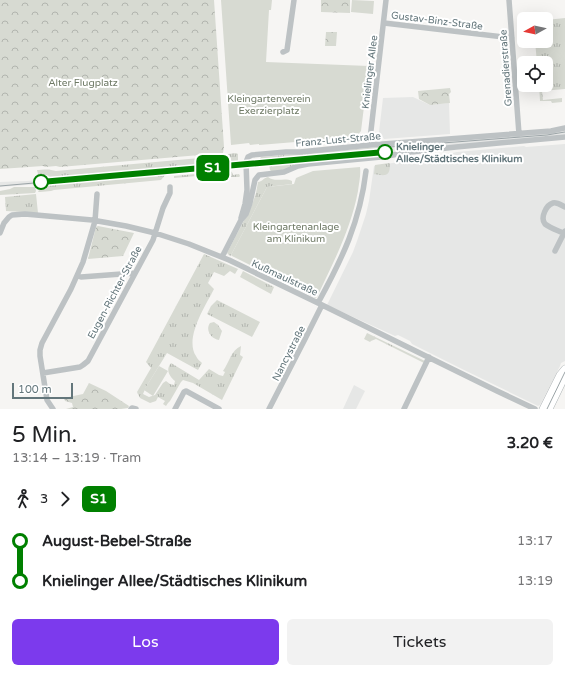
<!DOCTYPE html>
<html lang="de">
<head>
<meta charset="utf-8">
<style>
  :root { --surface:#fff; --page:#f2f2f2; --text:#202124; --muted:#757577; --accent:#7c3aed }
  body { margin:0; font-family:"Varela Round",sans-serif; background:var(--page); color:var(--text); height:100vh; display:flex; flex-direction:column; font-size:15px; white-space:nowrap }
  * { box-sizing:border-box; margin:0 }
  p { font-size:13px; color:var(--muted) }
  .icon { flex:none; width:22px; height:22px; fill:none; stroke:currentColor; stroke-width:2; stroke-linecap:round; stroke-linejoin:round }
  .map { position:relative; height:409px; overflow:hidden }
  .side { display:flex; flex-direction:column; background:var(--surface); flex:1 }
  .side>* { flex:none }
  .badge { padding:0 8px; border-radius:6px; font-size:14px; line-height:26px }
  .needle { width:26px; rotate:262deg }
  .tools { position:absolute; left:517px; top:12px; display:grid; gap:8px }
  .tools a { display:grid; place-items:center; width:36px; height:36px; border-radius:6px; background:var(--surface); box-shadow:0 4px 16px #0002; font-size:20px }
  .scale { position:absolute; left:12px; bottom:10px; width:61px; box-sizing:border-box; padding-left:4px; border:2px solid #63767b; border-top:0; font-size:11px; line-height:14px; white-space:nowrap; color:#63767b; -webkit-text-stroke:3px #fff; paint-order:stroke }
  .map>.badge { position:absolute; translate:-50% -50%; box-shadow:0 0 0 2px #fff }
  .legs { display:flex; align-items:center; gap:6px; height:44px; padding:0 12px; font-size:13px }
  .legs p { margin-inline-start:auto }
  .overview { display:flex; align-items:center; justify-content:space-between; height:68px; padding:0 12px }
  h1 { font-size:22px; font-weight:600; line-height:30px }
  .button { display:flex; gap:8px; margin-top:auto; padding:8px 12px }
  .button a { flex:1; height:46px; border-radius:6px; background:var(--accent); color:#fff; font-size:16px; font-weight:600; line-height:46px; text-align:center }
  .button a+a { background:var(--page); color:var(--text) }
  ul { padding:0 12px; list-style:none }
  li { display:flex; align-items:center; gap:14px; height:40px; font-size:15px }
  li i { display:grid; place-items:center; width:6px; height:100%; margin:0 5px; background:currentColor }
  li i::after { content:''; width:10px; height:10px; margin:-5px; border:3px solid; border-radius:50%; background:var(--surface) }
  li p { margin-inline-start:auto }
  li:first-child i { background:linear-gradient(#0000 50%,currentColor 0) }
  li:last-child i { background:linear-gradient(currentColor 50%,#0000 0) }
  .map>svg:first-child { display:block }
</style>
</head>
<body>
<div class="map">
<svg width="565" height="409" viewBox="0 0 565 409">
  <defs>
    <pattern id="grass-tufts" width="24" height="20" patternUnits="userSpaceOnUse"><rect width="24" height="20" fill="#d7dad2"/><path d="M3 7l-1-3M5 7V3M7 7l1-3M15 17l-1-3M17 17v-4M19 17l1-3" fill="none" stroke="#b2b5af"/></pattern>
    <pattern id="forest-crowns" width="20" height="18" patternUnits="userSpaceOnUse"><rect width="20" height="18" fill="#d7dad2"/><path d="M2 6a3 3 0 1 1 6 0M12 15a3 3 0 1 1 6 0" fill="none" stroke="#b2b5af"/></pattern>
  </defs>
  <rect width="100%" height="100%" fill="#f6f5f3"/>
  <path fill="#e6e7e6" d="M413 97 430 105 449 103 450 134 384 139 379 132 383 98Z
    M565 131V134L391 154 346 158V157L259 165V160L372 149 380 148V147L434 141V143L450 142Z
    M565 144V361L561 363 560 366 540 405 538 406 460 368 412 344 410 341 398 335 395 336 327 305 353 252 357 241 366 214 369 201 374 166 399 162 404 158 444 155 457 152 524 146 526 147Z
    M238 161 239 167 129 177 0 187V182L27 181Z
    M354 385 365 391 356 409H343Z"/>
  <path fill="url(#grass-tufts)" d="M565 18V89L542 91 543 100 562 98V102L552 103 551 101H540L539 85H546V63H537L535 41H546V20Z
    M380 147V148L372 149 259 160 261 157Z
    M236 153 238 154V161L214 164 50 177 47 175 40 176 38 174 37 170C40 170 48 169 51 170 53 170 54 171 56 171L222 156H227L228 154Z
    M346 157 360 158 272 172 270 170 269 164Z
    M389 163 390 164C390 177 385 176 374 174L375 165Z
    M230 171 232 172 233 175 239 174 240 176 239 177H231L228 175 209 177 208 175 174 178V176Z
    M167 173 161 180 54 190 51 191 40 192H38L39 190 46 189V185L45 183Z
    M268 177C276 183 284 177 292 181V184L267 187 231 255 230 256 227 253 252 205 256 193 258 182C262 182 263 178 268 177Z
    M14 187H35L36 191 35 193 0 195V191L10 189Z
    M36 194 38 213 6 211 5 197Z
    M204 254 238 269 235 274 230 271 224 276 214 272 208 283 214 289C206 305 184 338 196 356 197 359 200 361 202 363L198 370 167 353 146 387 143 394 149 397 155 395 163 383 166 381 170 384 174 385 175 381C170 377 165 370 171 363L199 380 209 369 219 375 223 376 225 372 223 371C229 363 231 350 241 346L240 355 243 357 222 400 193 383 183 380 181 382 170 401 168 403 166 406 163 404 165 401 158 397 156 401 150 403 140 398 137 392 151 368 146 362Z
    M243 271 274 287 271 294 240 277Z
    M217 300 260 322 252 337 207 314 211 306Z
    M214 322 218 325 222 331 219 340C211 339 205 330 210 323Z
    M367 333 425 361 424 363 376 339 371 341 370 342 364 339Z"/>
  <path fill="url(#forest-crowns)" d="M0 0H214L224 147 223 153 60 167 56 166 45 167 43 166 0 169Z
    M321 0H350V13L321 12Z
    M326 32H337L336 46H325Z
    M450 88 451 92 449 94 450 103 430 105 419 99 418 91Z
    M98 226 134 233 123 256 88 259 96 227Z
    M89 383 106 391 129 406 128 408 121 409H66L73 407 72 403 65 401 64 398 83 394Z"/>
  <path fill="#d7dad2" d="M221 0H272L271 10H269L266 62 369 66 361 131 356 137 259 145V144L250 145 249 143 231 145Z
    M352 0 374 1 373 14 351 12Z
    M360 167C361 175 359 183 358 191 351 229 333 263 317 297L315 298 301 290 300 289H299L266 273V272H264L232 256 231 255 267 187 294 184 296 178 313 171Z
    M159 366 168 371 153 396 144 390Z"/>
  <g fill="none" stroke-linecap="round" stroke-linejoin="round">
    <g stroke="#b0b6b8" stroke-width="8">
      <path id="major" d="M543 409 560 375 565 369
        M549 409 565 376"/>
    </g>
    <path stroke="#bdc2c4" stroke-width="5.5" d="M509 0 519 134
      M384 23 512 38
      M283 52 287 50 294 0
      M370 145V139L386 0
      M565 207C561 205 557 202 553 203 546 205 540 218 545 224 550 228 559 231 565 234
      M241 218 245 204 247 190 246 162 248 157 252 155 286 152H300L370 145 551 131 565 128
      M0 233 4 223 9 217 12 215 25 214 92 220 126 226 155 233 189 244 229 260 318 303 497 391 535 409
      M555 251 565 231
      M222 257 241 220 246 214 250 203 255 180 259 175 284 172 298 166 308 164 381 157 411 152 456 147 565 137
      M78 276 81 277 135 273
      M318 303C342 259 360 222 366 171
      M43 373 80 367 83 365 88 361 153 240 163 208 170 193V187
      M53 409 47 400 40 356V350L42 343 71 289 83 262 95 221 97 194
      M131 409 132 408 136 409
      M175 409 184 392 186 391 219 409
      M269 409 305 339 322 305
      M404 409 429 357"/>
    <use href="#major" stroke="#fff" stroke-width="7"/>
    <path stroke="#9ba4a7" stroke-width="1" d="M259 161 365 152 390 147 547 135 565 132
      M0 186 239 165
      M547 409 565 372"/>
  </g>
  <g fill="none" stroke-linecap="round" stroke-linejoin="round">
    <g stroke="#fff" stroke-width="9">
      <path id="line-1" d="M41 182 385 152"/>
    </g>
    <use href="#line-1" stroke="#008000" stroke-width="6"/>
  </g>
  <g fill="#fff" stroke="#008000" stroke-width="2">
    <circle cx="385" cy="152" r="7"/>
    <circle cx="41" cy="182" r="7"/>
  </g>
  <g text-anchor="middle" stroke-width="4" stroke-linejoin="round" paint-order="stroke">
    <g font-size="10" fill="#63767b" stroke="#fff">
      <text transform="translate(437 20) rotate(7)" y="4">Gustav-Binz-Straße</text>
      <text transform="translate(505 68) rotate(-94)" y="4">Grenadierstraße</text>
      <text transform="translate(369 72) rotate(-83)" y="4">Knielinger Allee</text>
      <text transform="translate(338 139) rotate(-5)" y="4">Franz-Lust-Straße</text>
      <text transform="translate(285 277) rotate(25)" y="4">Kußmaulstraße</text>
      <text transform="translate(114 292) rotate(-62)" y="4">Eugen-Richter-Straße</text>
      <text transform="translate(288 353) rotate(-63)" y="4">Nancystraße</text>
    </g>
    <g font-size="10" fill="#6e7965" stroke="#fff">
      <text x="83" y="86">Alter Flugplatz</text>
      <text x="269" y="102">Kleingartenverein<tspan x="269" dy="12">Exerzierplatz</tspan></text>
      <text x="296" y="230">Kleingartenanlage<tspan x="296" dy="12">am Klinikum</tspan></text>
    </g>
    <g font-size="10" font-weight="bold" fill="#63767b" stroke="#fff" text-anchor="start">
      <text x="396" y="150">Knielinger<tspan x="396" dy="12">Allee/Städtisches Klinikum</tspan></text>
    </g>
  </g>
</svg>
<div class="tools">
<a><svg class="needle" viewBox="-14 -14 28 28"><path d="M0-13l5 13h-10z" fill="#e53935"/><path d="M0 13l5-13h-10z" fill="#757577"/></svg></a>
<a><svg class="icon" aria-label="locate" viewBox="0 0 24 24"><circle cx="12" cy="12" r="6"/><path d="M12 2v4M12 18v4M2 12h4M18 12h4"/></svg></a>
</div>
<div class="scale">100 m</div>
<b class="badge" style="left:213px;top:168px;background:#008000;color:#fff">S1</b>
</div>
<section class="side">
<div class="overview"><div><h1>5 Min.</h1><p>13:14 – 13:19 · Tram</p></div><b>3.20 €</b></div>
<div class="legs"><svg class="icon" aria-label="walk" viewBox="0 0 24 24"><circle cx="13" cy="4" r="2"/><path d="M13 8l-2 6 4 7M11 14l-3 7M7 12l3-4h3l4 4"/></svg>3<svg class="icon" aria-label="forward" viewBox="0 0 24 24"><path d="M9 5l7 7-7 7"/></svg><b class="badge" style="background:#008000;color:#fff">S1</b></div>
<ul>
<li><i style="color:#008000"></i><b>August-Bebel-Straße</b><p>13:17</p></li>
<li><i style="color:#008000"></i><b>Knielinger Allee/Städtisches Klinikum</b><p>13:19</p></li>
</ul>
<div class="button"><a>Los</a><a>Tickets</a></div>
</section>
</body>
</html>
